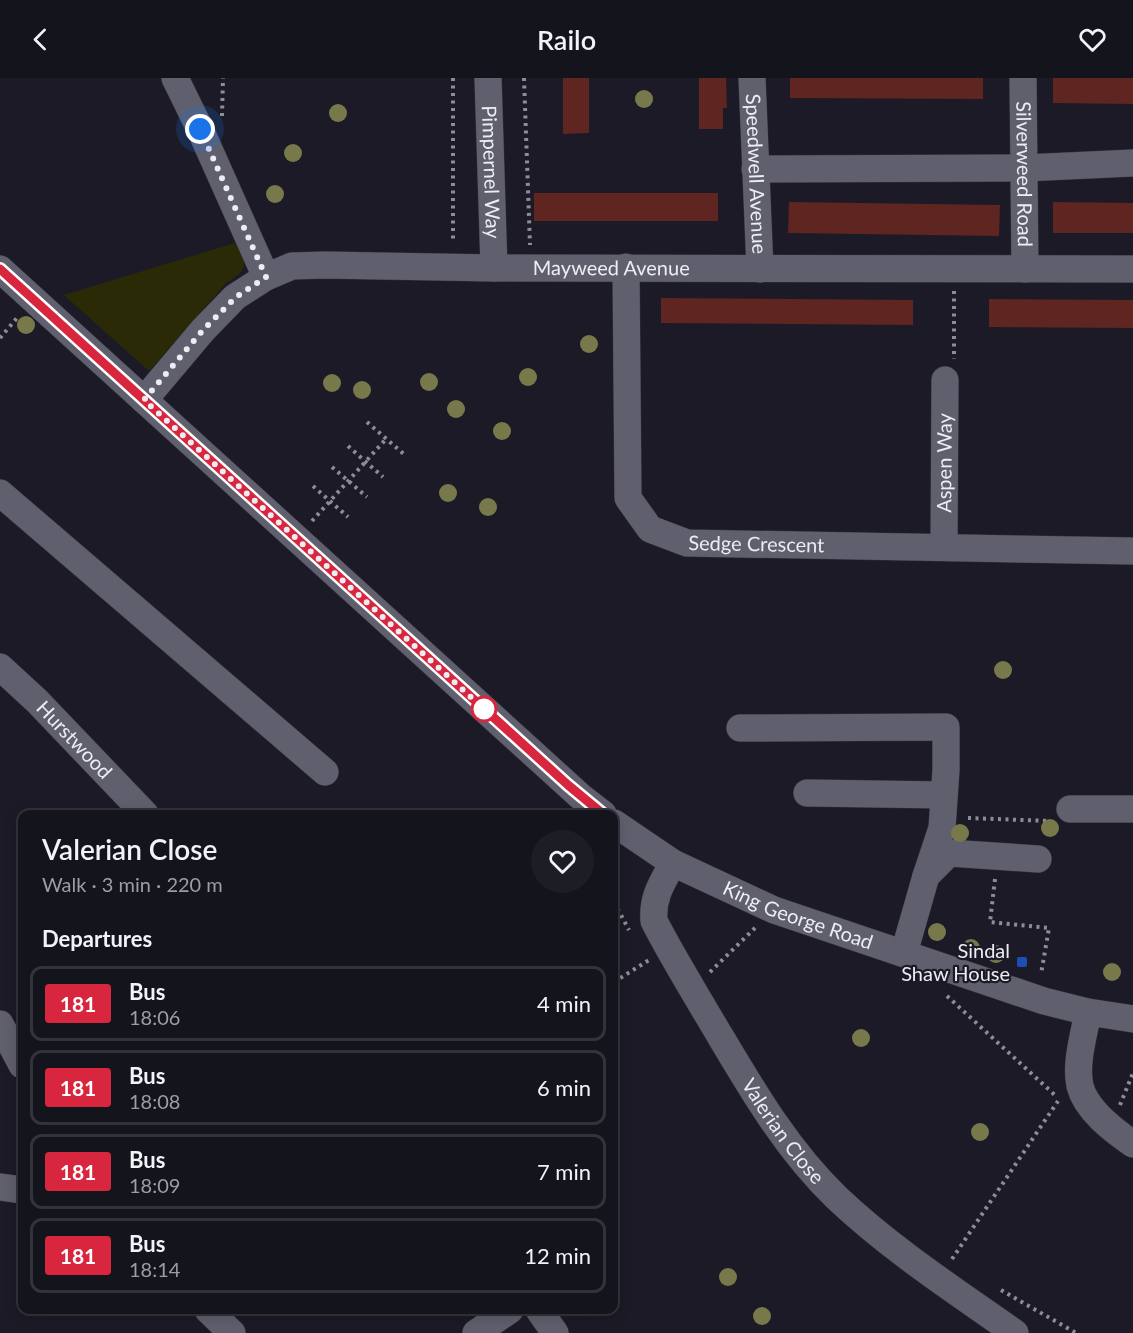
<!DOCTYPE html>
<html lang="en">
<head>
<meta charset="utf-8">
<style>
  :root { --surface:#14141c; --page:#1d1d25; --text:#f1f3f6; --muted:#9d9ea3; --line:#33333b }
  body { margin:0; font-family:Lato,sans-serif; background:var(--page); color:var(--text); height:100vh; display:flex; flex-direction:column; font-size:22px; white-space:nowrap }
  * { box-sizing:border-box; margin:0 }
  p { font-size:20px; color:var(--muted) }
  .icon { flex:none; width:33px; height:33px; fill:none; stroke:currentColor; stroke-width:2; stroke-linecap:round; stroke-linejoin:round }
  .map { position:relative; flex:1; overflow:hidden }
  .panel { position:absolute; left:18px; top:732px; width:600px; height:504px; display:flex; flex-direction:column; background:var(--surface); border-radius:12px; box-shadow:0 3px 15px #0003,0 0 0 2px var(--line) }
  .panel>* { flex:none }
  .badge { padding:0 12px; border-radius:4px; font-size:21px; line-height:39px }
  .you { position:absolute; width:30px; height:30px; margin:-15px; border:4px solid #fff; border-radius:50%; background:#1a73e8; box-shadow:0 0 0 9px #1a73e833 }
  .map>.badge { position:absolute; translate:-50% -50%; box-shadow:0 0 0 3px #fff }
  h2 { padding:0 24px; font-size:22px; line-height:54px }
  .round { display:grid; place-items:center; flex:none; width:63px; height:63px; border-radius:32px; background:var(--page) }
  .headline { display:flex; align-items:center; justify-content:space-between; height:102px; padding:0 24px }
  h1 { font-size:28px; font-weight:600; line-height:45px }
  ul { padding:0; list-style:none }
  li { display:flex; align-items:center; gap:18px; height:75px; margin:0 12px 9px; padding:0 12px; border:3px solid var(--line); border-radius:12px }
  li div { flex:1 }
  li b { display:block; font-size:22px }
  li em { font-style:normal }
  li .badge { min-width:66px; font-weight:700; text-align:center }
  header { display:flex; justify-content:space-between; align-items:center; height:78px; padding:0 24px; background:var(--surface); font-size:27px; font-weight:600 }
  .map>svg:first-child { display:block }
</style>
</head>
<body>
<header><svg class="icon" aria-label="back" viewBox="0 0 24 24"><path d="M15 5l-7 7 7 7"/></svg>Railo<svg class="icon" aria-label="heart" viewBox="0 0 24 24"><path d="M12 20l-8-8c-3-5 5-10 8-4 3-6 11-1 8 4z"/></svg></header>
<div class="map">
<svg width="1133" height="1255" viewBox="0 0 1133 1255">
  <rect width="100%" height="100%" fill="#1b1a26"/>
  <path fill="#2a2b06" d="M238 164C248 186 248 192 226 205L149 293 64 217Z"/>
  <path fill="#5f2520" d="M563 0H589V55L563 56Z
    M699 0H726L727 30H723V51H699Z
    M790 0H983V21L790 20Z
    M1053 0H1133V26L1053 25Z
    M534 115H718V143H534Z
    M789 124 1000 127 999 158 788 155Z
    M1053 124 1133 125V155H1053Z
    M661 220 913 222V247L661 245Z
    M989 221 1133 222V250L989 249Z"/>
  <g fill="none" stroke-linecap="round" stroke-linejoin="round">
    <g stroke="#34333c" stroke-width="28">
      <g id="minor">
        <path d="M175 0 200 51 266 199"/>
        <path id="s1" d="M488 0 494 190"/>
        <path id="s2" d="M752 0 760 191"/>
        <path id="s3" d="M1023 0 1025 191"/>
        <path d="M755 91 1024 90 1133 85"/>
        <path id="s4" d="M626 189 628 420 650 451 687 465 1133 473"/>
        <path d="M0 191 581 719 603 736"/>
        <path id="s5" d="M144 322 203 252 235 219 266 199 292 188 324 187 494 190 1133 191"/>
        <path d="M0 415 325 694"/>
        <path id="s6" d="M944 469 945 302"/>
        <path id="s7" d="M0 589 37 623 145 736"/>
        <path d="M740 650 946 649V692L942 750 926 798"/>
        <path d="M807 715 944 717"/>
        <path d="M1070 731H1133"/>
        <path id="s8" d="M614 745 673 785 774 832 1044 923 1088 934 1133 941"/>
        <path id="s9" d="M673 785C662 805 652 819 654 843 672 878 693 912 713 946 750 1008 785 1070 837 1120 891 1171 954 1212 1015 1255"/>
        <path d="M904 875 926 798 949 775 1038 781"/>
        <path d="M1088 934C1084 957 1075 985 1080 1008 1086 1032 1114 1053 1133 1066"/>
        <path d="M0 946 22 987"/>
        <path d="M0 1109 22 1112"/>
        <path d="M208 1232 232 1255"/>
        <path d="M539 1232 555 1255"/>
        <path d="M476 1255 510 1232"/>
      </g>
    </g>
    <path stroke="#8e8d97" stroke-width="4" stroke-dasharray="3 4.5" stroke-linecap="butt" d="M453 0V164
      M524 0 530 167
      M222 38 223 0
      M954 213V281
      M0 260 17 240
      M367 344 406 378
      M348 368 383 399
      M332 389 367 419
      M313 408 348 439
      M312 443 386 361
      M968 740 1050 743
      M995 801 990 844 1049 850 1041 896
      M614 824 629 852
      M710 894 756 849
      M614 904 649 882
      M947 918 1057 1019
      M1120 1027 1133 995
      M952 1181 1058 1023
      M1001 1212 1076 1255"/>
    <use href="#minor" stroke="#605f6d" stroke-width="27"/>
  </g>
  <g fill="#77794b">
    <circle cx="644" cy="21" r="9"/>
    <circle cx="338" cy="35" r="9"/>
    <circle cx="293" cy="75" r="9"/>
    <circle cx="275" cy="116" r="9"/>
    <circle cx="26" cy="247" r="9"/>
    <circle cx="589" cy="266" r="9"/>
    <circle cx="528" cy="299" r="9"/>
    <circle cx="429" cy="304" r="9"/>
    <circle cx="332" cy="305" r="9"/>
    <circle cx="362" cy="312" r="9"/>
    <circle cx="456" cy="331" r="9"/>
    <circle cx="502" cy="353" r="9"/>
    <circle cx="448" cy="415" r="9"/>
    <circle cx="488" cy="429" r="9"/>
    <circle cx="1003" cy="592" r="9"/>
    <circle cx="1050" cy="750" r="9"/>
    <circle cx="960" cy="755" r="9"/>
    <circle cx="937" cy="854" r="9"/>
    <circle cx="971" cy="870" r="9"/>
    <circle cx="996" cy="876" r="9"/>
    <circle cx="1112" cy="894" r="9"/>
    <circle cx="861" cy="960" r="9"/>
    <circle cx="980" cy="1054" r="9"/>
    <circle cx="728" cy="1199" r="9"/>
    <circle cx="762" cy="1238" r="9"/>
  </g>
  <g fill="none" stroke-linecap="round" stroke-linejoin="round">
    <g stroke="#fff" stroke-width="14">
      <path id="line" d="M0 191 568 707 603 736"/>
    </g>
    <use href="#line" stroke="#d7263d" stroke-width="9"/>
    <path stroke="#ececf4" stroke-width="6" stroke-dasharray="0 10.8" d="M200 51 266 199 236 219 203 252 144 322 484 631"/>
  </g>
  <circle fill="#fff" stroke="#d7263d" stroke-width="3" cx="484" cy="631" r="12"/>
  <rect fill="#1a4fb4" stroke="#1b1a26" stroke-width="2" x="1016" y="878" width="12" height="12" rx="3"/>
  <g text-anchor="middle" stroke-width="4.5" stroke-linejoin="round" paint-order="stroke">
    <g font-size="20" fill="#ececf4" stroke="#1b1a26">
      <text dy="7" stroke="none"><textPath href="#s1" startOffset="94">Pimpernel Way</textPath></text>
      <text dy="7" stroke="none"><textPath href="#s2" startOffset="96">Speedwell Avenue</textPath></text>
      <text dy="7" stroke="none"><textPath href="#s3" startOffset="96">Silverweed Road</textPath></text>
      <text dy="7" stroke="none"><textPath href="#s5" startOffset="522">Mayweed Avenue</textPath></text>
      <text dy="7" stroke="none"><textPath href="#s6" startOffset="84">Aspen Way</textPath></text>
      <text dy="7" stroke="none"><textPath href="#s4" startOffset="378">Sedge Crescent</textPath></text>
      <text dy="7" stroke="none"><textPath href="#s7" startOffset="104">Hurstwood</textPath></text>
      <text dy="7" stroke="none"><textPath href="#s8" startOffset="207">King George Road</textPath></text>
      <text dy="7" stroke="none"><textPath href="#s9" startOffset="309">Valerian Close</textPath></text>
    </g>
    <g font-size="20" fill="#ececf4" stroke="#1b1a26" text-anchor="end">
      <text x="1010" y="880">Sindal<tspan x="1010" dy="23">Shaw House</tspan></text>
    </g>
  </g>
</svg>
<div class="you" style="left:200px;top:51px"></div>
<section class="panel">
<div class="headline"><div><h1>Valerian Close</h1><p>Walk · 3 min · 220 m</p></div><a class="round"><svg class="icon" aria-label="heart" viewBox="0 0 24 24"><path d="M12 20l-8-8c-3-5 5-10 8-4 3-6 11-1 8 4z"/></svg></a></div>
<h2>Departures</h2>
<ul>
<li><span class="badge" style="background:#d7263d;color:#fff">181</span><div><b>Bus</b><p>18:06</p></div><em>4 min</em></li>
<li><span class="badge" style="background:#d7263d;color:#fff">181</span><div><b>Bus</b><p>18:08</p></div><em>6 min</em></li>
<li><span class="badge" style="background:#d7263d;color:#fff">181</span><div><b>Bus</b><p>18:09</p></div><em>7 min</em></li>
<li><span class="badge" style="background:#d7263d;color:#fff">181</span><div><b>Bus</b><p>18:14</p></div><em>12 min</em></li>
</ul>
</section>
</div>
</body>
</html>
